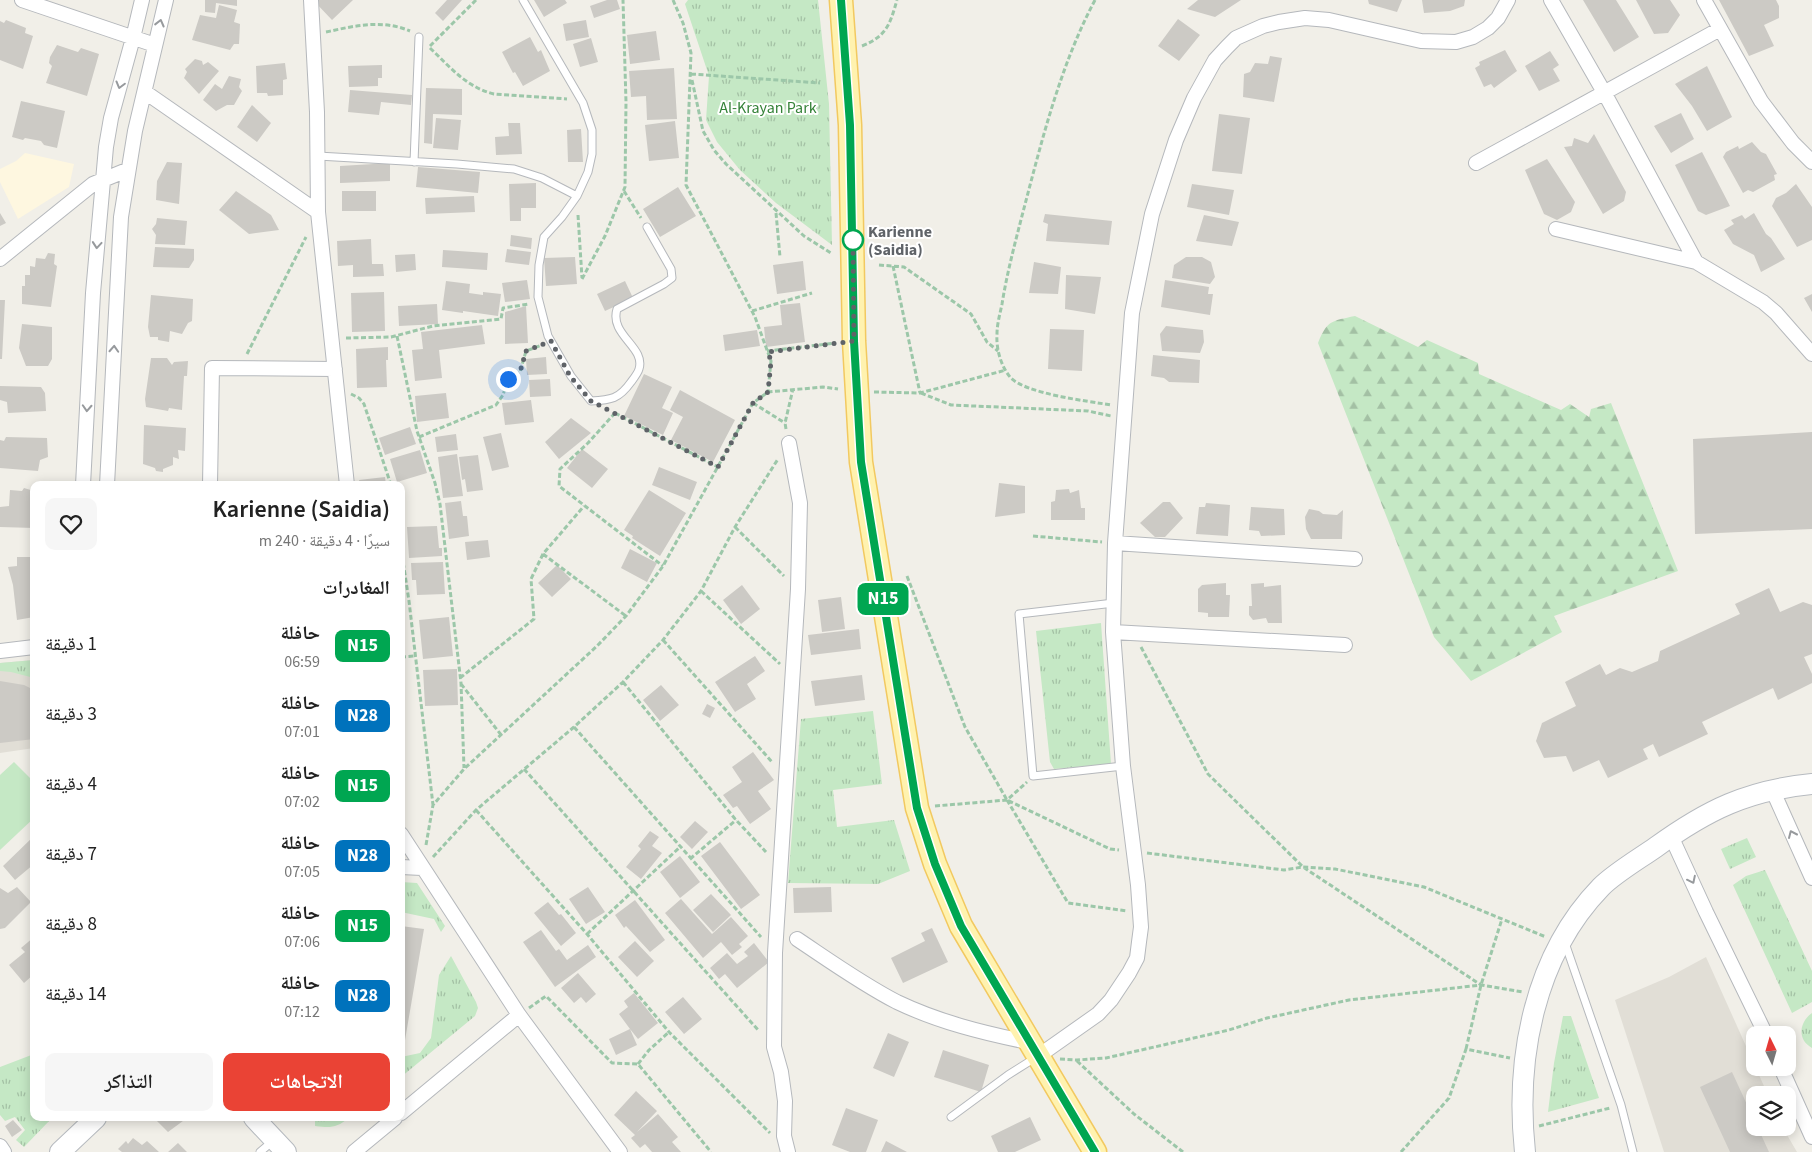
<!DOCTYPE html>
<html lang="ar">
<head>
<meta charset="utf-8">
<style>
  :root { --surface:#fff; --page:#f6f6f6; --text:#222; --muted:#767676; --accent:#ea4335 }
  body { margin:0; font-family:"Source Sans 3","Noto Naskh Arabic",sans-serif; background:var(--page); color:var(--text); direction:rtl; height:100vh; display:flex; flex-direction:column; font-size:19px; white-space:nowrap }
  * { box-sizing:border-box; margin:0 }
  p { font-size:16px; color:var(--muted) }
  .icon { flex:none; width:28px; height:28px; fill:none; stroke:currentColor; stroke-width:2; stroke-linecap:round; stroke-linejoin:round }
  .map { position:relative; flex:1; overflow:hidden; direction:ltr }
  .sheet { position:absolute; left:30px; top:481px; width:375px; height:640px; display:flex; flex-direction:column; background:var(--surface); border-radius:10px; box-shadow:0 2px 12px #0003; direction:rtl }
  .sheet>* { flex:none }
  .badge { padding:0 10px; border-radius:8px; font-size:18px; line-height:32px }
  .needle { width:32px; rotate:355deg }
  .tools { position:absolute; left:1746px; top:1026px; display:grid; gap:10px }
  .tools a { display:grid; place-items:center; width:50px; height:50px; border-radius:10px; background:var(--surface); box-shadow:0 2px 12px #0003; font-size:25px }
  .you { position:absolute; width:25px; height:25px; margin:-12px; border:4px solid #fff; border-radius:50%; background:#1a73e8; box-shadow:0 0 0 8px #1a73e833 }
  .map>.badge { position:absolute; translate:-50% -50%; box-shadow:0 0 0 2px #fff }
  h2 { padding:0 15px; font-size:19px; line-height:45px }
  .round { display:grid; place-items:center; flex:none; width:52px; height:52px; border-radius:10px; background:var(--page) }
  .overview { display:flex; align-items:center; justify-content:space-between; height:85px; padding:0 15px }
  h1 { font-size:24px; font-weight:600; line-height:38px }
  .cta { display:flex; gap:10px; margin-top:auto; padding:10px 15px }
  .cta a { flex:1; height:58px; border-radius:10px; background:var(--accent); color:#fff; font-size:20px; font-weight:600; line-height:58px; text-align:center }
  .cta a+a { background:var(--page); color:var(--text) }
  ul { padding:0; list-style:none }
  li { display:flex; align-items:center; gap:15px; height:70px; padding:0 15px }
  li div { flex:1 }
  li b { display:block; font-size:19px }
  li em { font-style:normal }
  li .badge { min-width:55px; font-weight:700; text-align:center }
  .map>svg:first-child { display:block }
</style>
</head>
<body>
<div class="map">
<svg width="1812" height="1152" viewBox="0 0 1812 1152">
  <defs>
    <pattern id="grass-tufts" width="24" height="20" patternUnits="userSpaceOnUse" patternTransform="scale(1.25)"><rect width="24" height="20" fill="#c5e8c5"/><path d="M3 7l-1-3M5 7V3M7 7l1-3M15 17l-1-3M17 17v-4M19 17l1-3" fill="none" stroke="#a3c0a4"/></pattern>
    <pattern id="forest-firs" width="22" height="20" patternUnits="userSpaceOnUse" patternTransform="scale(1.25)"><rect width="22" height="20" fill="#c5e8c5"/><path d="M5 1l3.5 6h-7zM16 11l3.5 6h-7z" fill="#a3c0a4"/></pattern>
  </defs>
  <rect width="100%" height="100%" fill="#f1efe8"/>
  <path fill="#fef7e0" d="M25 153 74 164 69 187 18 219 0 182V169L16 161Z"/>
  <path fill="#e1ded6" d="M34 660V748L0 753V663Z
    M1706 957 1768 1095H1755V1128H1783L1797 1152H1664L1615 1000 1669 977Z"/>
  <path fill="url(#grass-tufts)" d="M688 0H818L829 104 832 245 776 203 740 170 717 142 706 120 709 76 685 4Z
    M1101 623 1111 764 1054 769 1050 762 1036 631Z
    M34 660V678L11 672 0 671V663Z
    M873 711 882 784 833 790 837 827 894 820 910 871 878 884 788 883 801 719Z
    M1747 838 1756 857 1730 869 1721 849Z
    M1765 870 1812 971V1002L1792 1013 1733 885 1746 876Z
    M401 882 417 883 445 926 441 932 434 919 401 912Z
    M451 956 476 1002 478 1008 475 1016 401 1077V1057L420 1053 431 1038 439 975Z
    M1812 1013V1048C1797 1040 1799 1022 1812 1013Z
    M1563 1016H1571L1599 1098 1548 1112 1554 1063Z
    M34 1054V1118H52L24 1147 16 1140 25 1130 15 1117 5 1121 0 1115V1067Z
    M315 1118H349C336 1128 331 1128 315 1126Z"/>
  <path fill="url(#forest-firs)" d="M1355 316 1418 347 1427 340 1478 363 1479 374 1561 410 1570 404 1589 417 1591 409 1611 403 1678 571 1554 616 1562 632 1471 681 1434 637 1318 343C1327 320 1332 321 1355 316Z"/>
  <path fill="#c5e8c5" d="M14 762 34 782V818L0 850V775Z"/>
  <path fill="#cccac5" d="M205 0H237V6L216 3 215 13 205 12Z
    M315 0H353L332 20 314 1Z
    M447 0H462L443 21 435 13Z
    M534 0H565L567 3 544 17Z
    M607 0H617L620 9 594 18 590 6Z
    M1198 0H1241L1215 17 1187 9Z
    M1368 0H1402L1397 12 1369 4Z
    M1422 0H1465L1464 6 1450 11 1424 13Z
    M1583 0H1616L1639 37 1614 52Z
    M1636 0H1670L1680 15 1668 33 1654 34Z
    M1719 0H1776L1779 6V18L1764 25 1774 46 1749 56Z
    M219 5 237 10 234 22 240 24 239 44H234L230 50 192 40 200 15 216 18Z
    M1178 19 1200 35 1179 61 1158 46Z
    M6 20 26 28 25 33 33 36 23 69 0 60V21L4 23Z
    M586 20 589 37 566 41 563 24Z
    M656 31 660 60 630 64 627 35Z
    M530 37 538 52 541 50 550 71 523 86 515 72 513 73 502 52Z
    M591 38 598 62 580 67 573 44Z
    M57 45 78 52 81 48 99 54 87 96 46 83 52 66 49 63 50 57Z
    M1505 50 1517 71 1494 88 1491 84 1484 87 1475 68 1480 65 1479 62Z
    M1550 51 1559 65 1553 69 1560 81 1539 91 1525 66Z
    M1270 56 1282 58 1274 102 1243 97 1244 74 1250 72 1255 63 1268 64Z
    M195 59 202 61 203 65 208 62 219 71 199 94 184 78 187 72 185 69Z
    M285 63 287 79 283 80V95L268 96 267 93H257L256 66Z
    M382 65V78H378V86L349 87 348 66Z
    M1707 66 1732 117 1707 131 1692 106 1675 84Z
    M674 68 677 119 647 120 646 96 631 97 629 71Z
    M229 76 241 79 239 87 242 91 234 105H227L216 111 203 100 215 84 222 89Z
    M426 88 462 89V115L433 114 432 144 424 143Z
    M350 90 412 95 411 105 381 102 379 115 348 112Z
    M21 101 65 111 57 148 44 145 41 141 25 138 23 140 12 137Z
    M252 105 271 123 257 142 237 127Z
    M1681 113 1694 139 1671 153 1654 126Z
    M1219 114 1250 118 1242 174 1212 171Z
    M436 118 461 120 458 150 433 148Z
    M675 121 679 158 649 161 645 125Z
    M508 123H520L522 154 496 155 495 137 509 136Z
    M581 129 583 162H568L567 130Z
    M1594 134 1626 192 1624 201 1603 214 1564 147 1572 146 1574 138 1588 143Z
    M1752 142 1761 152 1766 154 1777 174 1774 175 1775 180 1753 192 1748 190 1743 193 1723 157 1726 152 1738 146 1739 149Z
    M1702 152 1730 206 1706 215 1698 211 1675 165Z
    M1547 159 1575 202 1571 212 1557 220 1544 214 1525 170Z
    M167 162 182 163 179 204 156 200 157 181Z
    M390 163V181L340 183V166Z
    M418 167 480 172 478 193 416 187Z
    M536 183V208H521V221H510L509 184Z
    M1192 184 1234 190 1229 215 1187 207Z
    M1796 184 1812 207V240L1797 247 1772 206 1776 198 1786 193Z
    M678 187 696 216 660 237 643 209Z
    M236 191 271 215 279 230 249 234 219 210Z
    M342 191H376V211H342Z
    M474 196 475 212 426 214 425 198Z
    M0 213 6 223 0 226Z
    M1754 213 1766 234 1771 238 1785 259 1761 272 1754 255 1733 244 1724 230 1734 224 1731 220 1742 215 1745 219Z
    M1045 214 1112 221 1109 245 1046 241 1048 224 1043 222Z
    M1204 215 1239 222 1232 246 1196 241Z
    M157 218 187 221 185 245 155 244 156 235 152 229 156 224Z
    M511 235 532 238 531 249 510 246Z
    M371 239 372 264H383L384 276 353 277V265L338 266 337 241Z
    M155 247 194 249V260L189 268 153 267Z
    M507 249 531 252 529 265 505 262Z
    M443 250 488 253 487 270 442 267Z
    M48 253 55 254 54 264 57 266 51 307 22 304V286H25V275H30V266L35 267 36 258 45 259Z
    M415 254 416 270 396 272 395 255Z
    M575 257 577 284 546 286 544 258Z
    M1186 257H1202L1211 262 1215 277 1210 284 1172 278 1174 265Z
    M803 261 806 290 777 294 773 265Z
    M1034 262 1061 267 1058 294 1029 293Z
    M1066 275 1101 277 1095 314 1065 309Z
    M527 280 530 299 505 302 502 283Z
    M1165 280 1209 287 1208 294H1213L1210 315 1161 307Z
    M446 281 470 284 469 293 483 295V292L501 294 498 316 463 311V313L442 310Z
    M625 281 633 298 605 311 597 294Z
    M384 292 385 331 352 332 351 293Z
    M1812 294V312L1804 298Z
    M151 295 193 299 192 321 188 323 182 334 170 331 169 342 158 340V337H150L148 327Z
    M0 300H5L2 359H0Z
    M800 303 805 342 766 347 764 327 782 325 780 305Z
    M437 304 438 324 399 326 398 306Z
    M526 306 528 343 505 344V312Z
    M22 324 52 327V359L48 366H26L19 348Z
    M482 325 485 344 439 350 442 378 415 381 412 350 423 349 421 332Z
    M1166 326 1203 330 1204 342 1200 353 1162 351 1160 334Z
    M1050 329 1084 330 1082 371 1048 369Z
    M757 330 760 346 725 351 723 335Z
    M388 347V360H386L387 387 357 388 356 349Z
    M1153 355 1200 360 1199 383 1169 382 1164 378 1151 376Z
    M546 357 547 374 527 375 526 359Z
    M151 358H167L172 365 174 362 188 361 187 376H184L182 410 169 408 168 411 146 407 145 399Z
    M644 374 672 387 662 408 673 413 663 435 624 416Z
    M550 379 551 396 530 397 529 380Z
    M0 386 41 387 45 393 46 411 8 413 7 402 0 400Z
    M680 390 735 420 713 462 671 440 683 417 670 410Z
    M446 393 449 418 417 422 415 396Z
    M531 400 534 422 505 425 502 403Z
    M571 418 591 433 559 459 545 442Z
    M144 425 186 428 185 451 178 450 179 459 173 457V465L163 469V472L156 471 155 468 143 464Z
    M410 427 416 444 385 455 379 438Z
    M1812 432V529L1695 534 1693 439Z
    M501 433 509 467 492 471 483 437Z
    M456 434 458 450 437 452 435 437Z
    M6 437 47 438 48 457 40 460 38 471 0 468V440L4 441Z
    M582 449 608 469 592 488 567 468Z
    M420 450 427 473 397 482 390 459Z
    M457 454 463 496 443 498 438 457Z
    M478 455 483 490 467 492 465 479 462 480 459 457Z
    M659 467 697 482 690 500 652 485Z
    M385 477 386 485H360L359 480Z
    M999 483 1025 486V513L995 517Z
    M24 488 34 491V528L0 527V507L9 506 10 490 22 491Z
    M1069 489 1070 493 1079 490 1081 508H1085V520H1051V502L1055 501 1056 490Z
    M649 490 686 513 660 556 632 538 633 536 624 530Z
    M461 501 463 516H467L469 536 449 539 445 503Z
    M1163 502H1170L1183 518 1165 537H1155L1140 523Z
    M1206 503 1230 505 1228 536 1196 534 1199 507H1205Z
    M1251 507 1284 509 1285 535 1261 536 1259 531 1249 530Z
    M1309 509 1319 511 1323 514 1337 515 1343 510 1342 539H1311L1306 529 1305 517Z
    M437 526 439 548H442V556L409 558 407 527Z
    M488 540 490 557 467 560 465 542Z
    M630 549 657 563 647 582 621 568Z
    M17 557H31L34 565V617L17 620 13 585 8 567 17 566Z
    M443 562 445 594 417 595 416 580H412L411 563Z
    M557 565 571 579 552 597 538 583Z
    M1226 583V595H1230L1229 617H1208V613L1198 612V589L1202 585Z
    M1264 583V587L1281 585 1282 623H1268L1266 618 1253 620 1249 615V606H1252L1251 584Z
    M742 585 760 609 741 624 723 600Z
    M1769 588 1780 612 1803 602 1812 605V654L1804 657 1812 674V683L1778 700 1773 688 1702 722 1708 734 1659 757 1653 744 1643 749 1648 759 1608 778 1599 760 1573 772 1566 756 1544 758 1536 741 1542 723 1576 706 1565 682 1600 664 1606 675 1620 668 1632 672 1658 661 1660 651 1740 614 1735 604Z
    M841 597 845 629 822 632 818 600Z
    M449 617 453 656 423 659 419 620Z
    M859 629 861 649 811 655 808 635Z
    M755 656 765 671 747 684 756 699 735 712 715 682Z
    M457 669 458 705 425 706 423 670Z
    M862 675 865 700 815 706 811 681Z
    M0 681 24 685 34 690V739L0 743Z
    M661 685 679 705 660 721 643 700Z
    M707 704 715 708 710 718 702 714Z
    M753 752 774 780 758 791 771 809 750 824 737 806 733 808 723 795 742 782 732 767Z
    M695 821 708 832 692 849 680 837Z
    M650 831 659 837 652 846 662 853 641 879 626 867 641 849 638 846Z
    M34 836V864L15 880 3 866Z
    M720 842 760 895 741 909 701 856Z
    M680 856 700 882 680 898 660 872Z
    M17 887 31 902 5 928 0 929V888L8 893Z
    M588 887 605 912 586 924 569 899Z
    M831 887 832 912 794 913 793 888Z
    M711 894 731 915 713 932 693 910Z
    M681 899 712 934 731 917 748 936 739 944 742 947 732 955 721 942 703 958 665 913Z
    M635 900 665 940 650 952 626 926 624 928 615 915Z
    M548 902 559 915 561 914 576 933 561 946 534 913Z
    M401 926 424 929 404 1046H401Z
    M932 928 948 962 903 983 891 958 925 941 921 933Z
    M541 930 556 951 559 949 567 960 588 945 596 957 555 987 523 942Z
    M34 937V974L24 983 9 965 25 952 21 948Z
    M635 941 654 961 637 977 618 957Z
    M754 943 769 962 737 988 725 974 719 979 710 968 727 953 737 964 748 956 744 952Z
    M578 973 596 994 586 1003 581 997 574 1003 561 988Z
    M634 993 658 1023 638 1039 630 1029 637 1045 616 1055 609 1039 630 1029 619 1014 628 1007 624 1001Z
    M683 997 702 1019 684 1034 665 1012Z
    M888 1033 909 1042 894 1077 873 1068Z
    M943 1050 989 1065 981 1092 934 1077Z
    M1732 1072 1755 1122V1128H1758L1769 1152H1730L1700 1087Z
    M636 1091 657 1111 637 1132 658 1114 678 1137 672 1142 681 1152H652L645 1144 640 1148 631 1138 635 1135 614 1115Z
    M846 1108 878 1120 866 1152H850L832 1145Z
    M1030 1117 1041 1140 1015 1152H998L991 1136Z
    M154 1118H187L168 1132Z
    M13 1120 22 1130 12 1137 5 1126Z
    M133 1138 142 1145 147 1141 159 1152H122L118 1149 126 1141 128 1144Z
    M886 1141 907 1152H881Z
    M178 1143 187 1152H168Z"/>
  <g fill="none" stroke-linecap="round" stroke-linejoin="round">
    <g stroke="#b5b8bc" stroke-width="9">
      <path id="service" d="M523 0 583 103 592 130V154L588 172 577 196 562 217 544 237 539 265 538 297 548 336 571 376 591 401C611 400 619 399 631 382 634 378 638 373 639 369 646 347 609 335 617 309L664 284 672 278 671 269 647 227
        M318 156 457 164 514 169 542 178 577 196
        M414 162 419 37
        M1114 603 1019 614 1033 776 1123 766
        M1565 943 1621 1105 1633 1152
        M951 1117 1008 1075 1035 1058
        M260 1152 273 1141"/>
    </g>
    <g stroke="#b5b8bc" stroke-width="16">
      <path id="minor" d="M22 0 155 45
        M311 0 317 112 318 212 347 485
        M1551 0 1605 94 1696 262 1763 302 1776 313 1812 354
        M1704 0 1761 101 1793 143 1812 162
        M145 92 318 212
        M1476 163 1720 29
        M1556 229 1696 262
        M0 259 93 184 127 170
        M83 485 93 293 106 147 111 118 133 38 142 0
        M107 485 121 217 135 131 166 0
        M210 485 212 368 335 369
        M1115 543 1355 559
        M1113 632 1345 645
        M0 651 34 647
        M1772 789 1812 878
        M401 834 519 1015 620 1152
        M1671 836 1706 912 1766 1035
        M401 867 422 868
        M797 939C830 961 862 984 897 1002 939 1022 983 1033 1028 1042
        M1037 1057 1098 1014 1111 1000 1129 973 1137 958 1139 942 1141 927 1138 885 1123 766 1113 632 1115 543 1132 313 1152 214 1176 140 1194 98 1215 60 1227 47 1236 38 1263 26 1279 22 1305 18 1329 20 1421 41 1456 42 1473 37 1488 28 1498 18 1508 0
        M1781 1068 1812 1137
        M401 1113 519 1015
        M0 1146 4 1152
        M354 1152 395 1118
        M788 1152 784 1136 785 1101 781 1072 774 1047 775 953 798 589 800 503 789 443"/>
    </g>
    <g stroke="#b6babf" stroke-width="22">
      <path id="secondary" d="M254 1118 286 1152
        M60 1152 96 1118
        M1525 1152C1515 1059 1534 956 1601 887 1615 873 1639 859 1656 847 1707 810 1748 790 1812 784"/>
    </g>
    <g stroke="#f2c960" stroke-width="25">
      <path id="primary" d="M841 0 850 125 854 341 861 462 917 808 935 864 961 926 1095 1152"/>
    </g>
    <path stroke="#9cc7a9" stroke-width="3" stroke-dasharray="5 2.5" stroke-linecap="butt" d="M673 0 683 23 691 53 686 185 755 317 771 361 768 392
      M1095 0C1060 66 1042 140 1023 212 1015 243 1007 273 1002 304 1000 314 997 324 997 334 996 349 1001 366 1010 377 1025 394 1088 401 1111 405
      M326 32C354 26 382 19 410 31
      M430 46 476 0
      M862 46C887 36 890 24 897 0
      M430 48C450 67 466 87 494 94L567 99
      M691 74 820 83
      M692 80 703 131 714 150 726 164 804 236 831 253
      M624 191 641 218
      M776 213 780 257
      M578 215 582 278
      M879 265 904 267 971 314 987 342 998 351
      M893 266 920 393
      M582 279 605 236 625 187 626 102 623 0
      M752 311 812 293
      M397 336 417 431 435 483 440 504 461 683 464 768
      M346 338 391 337 433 326 501 319 503 308 529 304
      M767 351 836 343
      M247 354 306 237
      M874 392 920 393 1006 370
      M921 393 951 405 1088 411 1111 416
      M351 394 359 398 364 404 391 485
      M753 403 785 423
      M615 413 588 443 560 469 559 486 663 566
      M615 413 718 467
      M786 429 785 423 793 389
      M419 437 496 405 503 395 508 379 520 372 526 351 542 345
      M735 527 784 576
      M1033 536 1102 542
      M401 548 409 601 433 805
      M543 554 626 616
      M907 576 965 727 1007 800 1110 849 1119 850
      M701 591 780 664
      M663 640 773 763
      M1141 647 1208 774 1303 867 1481 985
      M401 657 415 656
      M460 678 534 619 531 579 543 554 584 506
      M623 682 736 820 766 852
      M461 684 502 736
      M574 727 761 937
      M524 769 759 1031
      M1007 800 1068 903 1127 911
      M935 806 1007 800 1027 782
      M476 810 587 934 669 1032 770 1133
      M426 845 433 805 464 769 597 646 626 616 663 566 753 403 768 392 823 387 838 389
      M1147 853 1284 870 1303 867 1335 869 1424 887 1546 937
      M433 857 476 810 574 727 623 682 663 640 701 591 735 527 778 459
      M690 859 736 820
      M587 934 680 847
      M529 1008 546 996 612 1063 638 1064 711 1152
      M1466 1049 1481 985 1502 919
      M1060 1059 1077 1060 1106 1058 1229 1030 1267 1018 1349 1000 1481 985 1523 992
      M1077 1061 1134 1114 1183 1152
      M638 1064 649 1050 669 1032
      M1539 1126 1610 1108
      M1401 1152 1449 1098 1466 1049 1510 1058"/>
    <use href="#service" stroke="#fff" stroke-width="7"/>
    <use href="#minor" stroke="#fff" stroke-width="14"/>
    <use href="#secondary" stroke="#fff" stroke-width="20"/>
    <use href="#primary" stroke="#fff2af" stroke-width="22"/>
  </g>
  <defs><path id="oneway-chevron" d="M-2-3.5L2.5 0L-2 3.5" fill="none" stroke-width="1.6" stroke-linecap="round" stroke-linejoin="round" transform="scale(1.25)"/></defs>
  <g stroke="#979a9d">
    <use href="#oneway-chevron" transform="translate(160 23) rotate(-76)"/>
    <use href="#oneway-chevron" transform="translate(120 85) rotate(105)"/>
    <use href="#oneway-chevron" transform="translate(97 245) rotate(95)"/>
    <use href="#oneway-chevron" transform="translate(114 349) rotate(-87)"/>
    <use href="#oneway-chevron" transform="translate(87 408) rotate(93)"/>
    <use href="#oneway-chevron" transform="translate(1792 834) rotate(-114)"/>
    <use href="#oneway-chevron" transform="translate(1692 880) rotate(64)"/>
  </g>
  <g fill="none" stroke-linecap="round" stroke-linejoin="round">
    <g stroke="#fff" stroke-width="11">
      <path id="line" d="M841 0 850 125 854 341 861 462 917 808 935 864 961 926 1095 1152"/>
    </g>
    <use href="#line" stroke="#00a651" stroke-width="8"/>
    <path stroke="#5f6368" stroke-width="5" stroke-dasharray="0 9" d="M508 379 520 372 526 351 551 341 570 376 591 401 718 467 753 403 768 392 771 361 768 352 854 341 853 240"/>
  </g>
  <circle fill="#fff" stroke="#00a651" stroke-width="2.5" cx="853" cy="240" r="10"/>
  <g text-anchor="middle" stroke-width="4" stroke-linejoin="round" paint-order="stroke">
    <g font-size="16" fill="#348238" stroke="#fff">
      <text x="768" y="113">Al-Krayan Park</text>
    </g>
    <g font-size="16" font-weight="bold" fill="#5f6368" stroke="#fff" text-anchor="start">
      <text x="868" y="237">Karienne<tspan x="868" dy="18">(Saidia)</tspan></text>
    </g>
  </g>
</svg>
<div class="tools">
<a><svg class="needle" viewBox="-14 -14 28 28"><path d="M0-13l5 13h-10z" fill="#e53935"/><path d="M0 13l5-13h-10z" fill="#767676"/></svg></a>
<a><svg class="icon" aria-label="layers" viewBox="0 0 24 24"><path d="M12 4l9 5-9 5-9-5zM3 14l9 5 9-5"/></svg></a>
</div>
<div class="you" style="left:508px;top:379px"></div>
<b class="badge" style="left:883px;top:599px;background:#00a651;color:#fff">N15</b>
<section class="sheet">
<div class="overview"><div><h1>Karienne (Saidia)</h1><p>سيرًا · 4 دقيقة · 240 m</p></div><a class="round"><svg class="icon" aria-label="heart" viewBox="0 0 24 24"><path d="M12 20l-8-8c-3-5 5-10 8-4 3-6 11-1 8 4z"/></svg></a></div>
<h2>المغادرات</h2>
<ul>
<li><span class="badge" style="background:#00a651;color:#fff">N15</span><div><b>حافلة</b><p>06:59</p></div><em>1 دقيقة</em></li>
<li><span class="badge" style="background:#0072bc;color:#fff">N28</span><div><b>حافلة</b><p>07:01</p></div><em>3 دقيقة</em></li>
<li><span class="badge" style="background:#00a651;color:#fff">N15</span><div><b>حافلة</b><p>07:02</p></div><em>4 دقيقة</em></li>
<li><span class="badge" style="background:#0072bc;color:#fff">N28</span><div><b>حافلة</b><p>07:05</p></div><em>7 دقيقة</em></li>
<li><span class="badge" style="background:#00a651;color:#fff">N15</span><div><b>حافلة</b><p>07:06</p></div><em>8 دقيقة</em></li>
<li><span class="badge" style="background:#0072bc;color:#fff">N28</span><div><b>حافلة</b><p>07:12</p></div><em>14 دقيقة</em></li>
</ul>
<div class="cta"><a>الاتجاهات</a><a>التذاكر</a></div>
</section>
</div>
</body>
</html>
